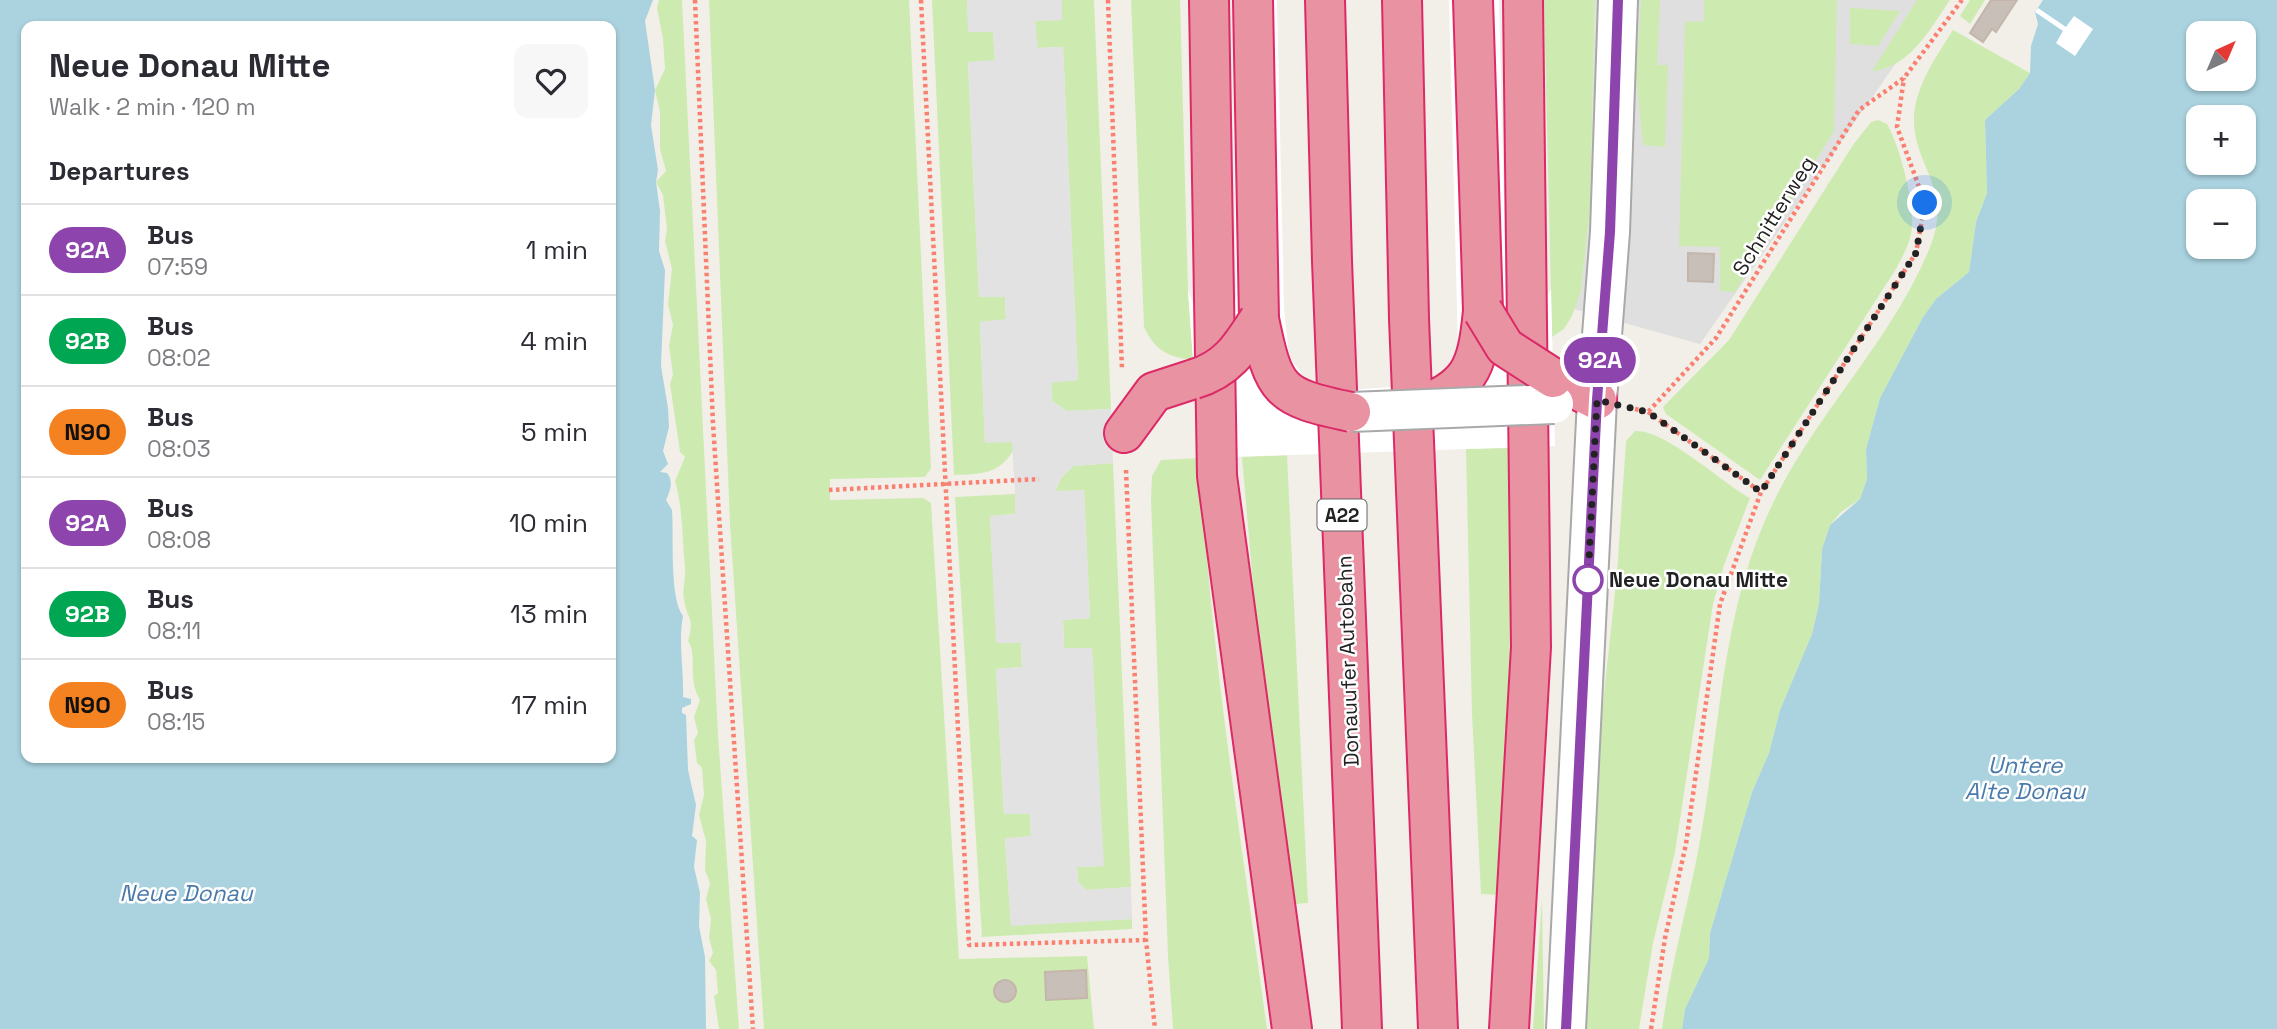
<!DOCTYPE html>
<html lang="en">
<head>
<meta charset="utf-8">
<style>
  :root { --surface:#fff; --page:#f7f7f7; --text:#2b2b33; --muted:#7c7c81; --line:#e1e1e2 }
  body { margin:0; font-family:"Space Grotesk",sans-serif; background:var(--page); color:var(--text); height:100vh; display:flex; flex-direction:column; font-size:26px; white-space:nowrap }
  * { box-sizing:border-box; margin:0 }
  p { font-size:23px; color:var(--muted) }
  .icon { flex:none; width:38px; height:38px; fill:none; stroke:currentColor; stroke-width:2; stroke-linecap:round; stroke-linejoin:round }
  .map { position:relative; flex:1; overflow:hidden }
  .panel { position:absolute; left:21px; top:21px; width:595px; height:742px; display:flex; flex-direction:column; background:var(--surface); border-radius:14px; box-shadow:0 2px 5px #0004 }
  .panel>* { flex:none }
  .badge { padding:0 14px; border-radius:23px; font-size:24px; line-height:46px }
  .needle { width:46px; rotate:44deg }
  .buttons { position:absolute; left:2186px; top:21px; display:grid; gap:14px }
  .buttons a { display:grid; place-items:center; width:70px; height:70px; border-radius:14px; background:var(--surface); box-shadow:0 2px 5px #0004; font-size:35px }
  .you { position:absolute; width:35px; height:35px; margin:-18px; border:5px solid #fff; border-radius:50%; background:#1a73e8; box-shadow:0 0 0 10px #1a73e833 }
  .map>.badge { position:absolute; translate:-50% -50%; box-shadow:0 0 0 4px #fff }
  h2 { padding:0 28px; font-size:26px; line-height:63px }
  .round { display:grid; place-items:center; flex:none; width:74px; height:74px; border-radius:14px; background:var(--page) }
  .headline { display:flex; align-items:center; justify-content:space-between; height:119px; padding:0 28px }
  h1 { font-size:33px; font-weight:700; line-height:52px }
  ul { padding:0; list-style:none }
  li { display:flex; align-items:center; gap:21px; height:91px; padding:0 28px; border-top:2px solid var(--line) }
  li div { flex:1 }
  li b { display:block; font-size:26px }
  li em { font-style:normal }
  li .badge { min-width:77px; font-weight:700; text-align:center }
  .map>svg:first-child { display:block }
</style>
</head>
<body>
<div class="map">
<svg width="2277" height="1029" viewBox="0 0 2277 1029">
  <rect width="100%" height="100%" fill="#f2efe9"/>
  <path fill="#e0dfdf" d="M1595 0H1940L1700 344 1574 309 1581 291 1590 208Z"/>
  <path fill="#cdebb0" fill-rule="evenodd" d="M659 0H682L718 735 739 1029H719L714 996 718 993 716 970 709 961 713 953 709 938 711 919 706 899 710 883 705 870 706 841 699 815 704 795 702 768 697 763 694 740 698 733 694 717 700 700C687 678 698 655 688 641 695 617 687 619 684 600 682 589 686 578 685 567 682 539 683 508 675 481L685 457 680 452 670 384 673 375 669 346 673 325 668 304 672 269 665 241 667 229 663 195 656 182 666 171 660 149V112L655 90 665 69 663 39 657 8Z
    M709 0H909L931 468 925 477 830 479V500L923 498 931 503 959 959 1087 956 1094 1029H764L730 524ZM1086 970 1087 997 1046 1000 1045 972ZM1000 980H1008L1016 986V995L1009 1002H1001L994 995V986Z
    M932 0H967L969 32H993L995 61 968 63 979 296H1005L1006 320 980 322 985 442 1012 441 1013 451C998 475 980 474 954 475Z
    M1062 0H1094L1111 409 1067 411 1052 401 1051 382 1078 380 1063 47 1037 48 1035 20 1062 19Z
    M1131 0H1180L1188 290 1193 360C1167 357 1155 350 1144 327Z
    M1544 0H1595L1590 208 1581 291 1572 316 1564 329 1552 337Z
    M1641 0H1660L1657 65H1668L1665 147 1643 145 1636 76Z
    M1704 0H1837L1834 131 1735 292 1720 291V247L1679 246 1685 22 1704 21Z
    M1917 0H1950C1930 29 1910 68 1872 71Z
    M1970 0H1985L1970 24 1960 16Z
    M1850 8 1900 11 1878 46 1850 44Z
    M1953 30 2030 73 2019 89 1985 120 1987 193 1976 222 1969 272 1936 299 1923 317 1880 398 1866 449 1867 479 1860 499 1841 512 1830 525 1822 549 1819 604 1812 634 1780 710 1769 753 1752 792 1710 933 1709 958 1685 1009 1682 1029H1662C1671 961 1691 896 1702 829 1721 717 1723 603 1775 499 1818 411 1893 339 1930 247 1954 188 1912 165 1914 117 1915 87 1937 55 1953 30Z
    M1878 120 1887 124C1900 146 1914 202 1912 227 1911 242 1903 256 1896 269L1760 480 1666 414 1663 407 1729 340 1853 145 1871 122Z
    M1635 431C1665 429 1721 482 1750 498L1724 565 1713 604 1675 852 1653 943 1639 1029H1584L1596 712H1602L1617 574 1626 441Z
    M1512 448 1509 698 1500 895 1481 894 1472 714 1466 449Z
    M1287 455 1308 903 1296 904 1257 630 1242 457Z
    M1200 458C1210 651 1241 838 1267 1029H1173L1168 956 1151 500 1152 476 1161 460Z
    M1113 463 1131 887 1086 890 1078 882 1077 867 1103 866 1092 648H1064L1063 620 1090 618 1084 490 1055 492 1061 478 1073 466Z
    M1015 494V514L990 516 997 643H1021L1022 667 996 669 1004 814H1030L1031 836 1005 839 1011 925 1132 919V929L982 937 955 497Z
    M1542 898 1544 1029H1533Z"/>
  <path fill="#e2e2e2" d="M967 0H1062V20L1035 21 1038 48 1063 47 1078 380 1051 383 1052 401 1067 411 1111 409 1113 463 1073 466 1061 478 1055 491 1084 490 1090 618 1063 620 1064 648H1092L1104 866 1077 867 1078 882 1086 890 1131 887 1132 919 1011 926 1005 838 1031 836 1030 814H1004L996 669 1022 667 1021 643H996L990 516 1015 514V494L1012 442 985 443 980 322 1006 319 1005 297H979L968 62 995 60 993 32H968Z"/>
  <path fill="#aad3df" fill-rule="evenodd" d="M0 0H653L645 21 655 90 651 125 658 170 656 182 660 211 659 251 665 270 661 366 668 408 669 427 663 451 668 464 660 472 667 473C674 482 670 491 666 500L672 510C674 535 669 598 683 616 678 642 684 670 683 697L691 699V704L682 708V713L686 715 688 770 696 805 692 836 697 840 694 867 700 893 699 926 705 957 706 1029H0ZM26 26H611V758H26Z
    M2043 0H2277V1029H1682L1685 1009 1709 958 1710 933 1752 792 1769 753 1780 710 1812 634 1819 604 1822 549 1830 525 1860 499 1867 479 1866 449 1880 398 1923 317 1936 299 1969 272 1976 222 1987 193 1985 120 2019 89 2030 73 2031 46 2038 24 2035 12ZM2198 33H2244V79H2198ZM2198 117H2244V163H2198ZM2198 201H2244V247H2198Z"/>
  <path fill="#fff" d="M1233 0H1277L1284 309 1289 356 1303 376 1316 384 1363 389 1418 385 1432 380 1446 368 1458 347 1449 0H1499L1506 290 1510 301 1543 305 1551 289 1555 446 1200 458 1188 290 1197 313 1233 310 1236 298Z
    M2038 8 2066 27 2074 16 2093 29 2075 56 2056 43 2063 31 2035 12Z"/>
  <path fill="#c7bfb8" stroke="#c4b6ab" stroke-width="2" d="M1991 0H2017L1996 32 1992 29 1983 42 1970 33Z
    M1688 253 1714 254 1713 282 1688 281Z
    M1086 970 1087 998 1046 1000 1045 972Z
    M994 991a11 11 0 1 1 22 0a11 11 0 1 1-22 0Z"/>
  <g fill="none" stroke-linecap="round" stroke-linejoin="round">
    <g stroke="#a9a9a9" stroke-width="42">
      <path id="minor" d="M1566 1029 1597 400 1610 232 1618 0"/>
    </g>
    <g stroke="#dc2a67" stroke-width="42">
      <path id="highway" d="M1209 0 1217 476 1292 1029
        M1253 0 1259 319
        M1325 0 1332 261 1362 1029
        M1402 0 1409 319 1438 1029
        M1553 378 1597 400
        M1413 410C1470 386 1477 372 1483 311L1473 0
        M1124 433 1154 392 1194 379
        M1509 1029 1531 647 1523 0"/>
    </g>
    <path stroke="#fa8072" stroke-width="4.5" stroke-dasharray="3.5 3.5" stroke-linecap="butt" d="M695 0 713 424 753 1029
      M921 0 969 945 1146 940
      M1108 0 1122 370
      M1635 409 1648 412 1716 338 1859 110 1904 78 1962 0
      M1648 412 1761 492
      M1126 470 1146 940 1155 1029
      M829 490 1039 479
      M1651 1029 1665 938 1686 844 1720 604 1761 492 1916 253 1925 203 1897 127 1904 78"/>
    <use href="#minor" stroke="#fff" stroke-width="38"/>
    <use href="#highway" stroke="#e892a2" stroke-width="38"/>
    <g stroke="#a9a9a9" stroke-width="42" stroke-linecap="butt">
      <path id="minor-bridge" d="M1351 412 1554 404"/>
    </g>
    <g stroke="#dc2a67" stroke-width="42" stroke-linecap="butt">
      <path id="highway-bridge" d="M1483 311 1505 347 1553 378
        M1259 319C1274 391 1278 397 1351 412
        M1194 379C1228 369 1241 347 1259 319"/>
    </g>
    <use href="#minor-bridge" stroke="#fff" stroke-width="38"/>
    <use href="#highway-bridge" stroke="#e892a2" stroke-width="38"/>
  </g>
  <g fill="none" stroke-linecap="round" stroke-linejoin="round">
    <g stroke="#fff" stroke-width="16">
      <path id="line" d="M1566 1029 1597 400 1610 232 1618 0"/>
    </g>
    <use href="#line" stroke="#8e44ad" stroke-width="10"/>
    <path stroke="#222" stroke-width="7" stroke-dasharray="0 12.6" d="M1588 580 1597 400 1648 412 1761 492 1916 253 1925 203"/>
  </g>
  <circle fill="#fff" stroke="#8e44ad" stroke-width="3.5" cx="1588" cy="580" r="14"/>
  <g text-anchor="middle" stroke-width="5" stroke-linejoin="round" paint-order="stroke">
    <rect fill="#fff" stroke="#646464" stroke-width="2" x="1317.5" y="499.5" width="49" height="31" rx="5"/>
    <g font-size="19" font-weight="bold" fill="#222">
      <text x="1342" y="522">A22</text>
    </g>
    <g font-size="21" fill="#222" stroke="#fff">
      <text transform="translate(1774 216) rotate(-58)" y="7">Schnitterweg</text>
      <text transform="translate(1348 661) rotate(-92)" y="7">Donauufer Autobahn</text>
    </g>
    <g font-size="21" font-weight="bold" fill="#222" stroke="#fff" text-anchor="start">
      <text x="1609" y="587">Neue Donau Mitte</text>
    </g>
    <g font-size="23" font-style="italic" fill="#4a7aab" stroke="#fff">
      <text x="2025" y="773">Untere<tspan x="2025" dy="26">Alte Donau</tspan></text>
      <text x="186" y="901">Neue Donau</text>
    </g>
  </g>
</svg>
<div class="buttons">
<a><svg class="needle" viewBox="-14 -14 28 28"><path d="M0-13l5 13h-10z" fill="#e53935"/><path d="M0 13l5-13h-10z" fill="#7c7c81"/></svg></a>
<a>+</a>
<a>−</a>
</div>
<div class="you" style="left:1925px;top:203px"></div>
<b class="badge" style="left:1600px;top:360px;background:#8e44ad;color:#fff">92A</b>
<section class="panel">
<div class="headline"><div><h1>Neue Donau Mitte</h1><p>Walk · 2 min · 120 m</p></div><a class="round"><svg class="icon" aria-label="heart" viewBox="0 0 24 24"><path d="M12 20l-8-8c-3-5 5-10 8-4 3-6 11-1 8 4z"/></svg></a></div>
<h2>Departures</h2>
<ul>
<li><span class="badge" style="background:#8e44ad;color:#fff">92A</span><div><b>Bus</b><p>07:59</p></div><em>1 min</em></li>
<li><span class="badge" style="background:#00a651;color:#fff">92B</span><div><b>Bus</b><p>08:02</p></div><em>4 min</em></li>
<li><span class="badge" style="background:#f58220;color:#111">N90</span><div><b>Bus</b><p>08:03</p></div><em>5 min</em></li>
<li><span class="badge" style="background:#8e44ad;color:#fff">92A</span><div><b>Bus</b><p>08:08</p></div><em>10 min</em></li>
<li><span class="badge" style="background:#00a651;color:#fff">92B</span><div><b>Bus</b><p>08:11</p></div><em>13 min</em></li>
<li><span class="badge" style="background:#f58220;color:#111">N90</span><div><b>Bus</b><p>08:15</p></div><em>17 min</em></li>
</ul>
</section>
</div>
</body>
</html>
